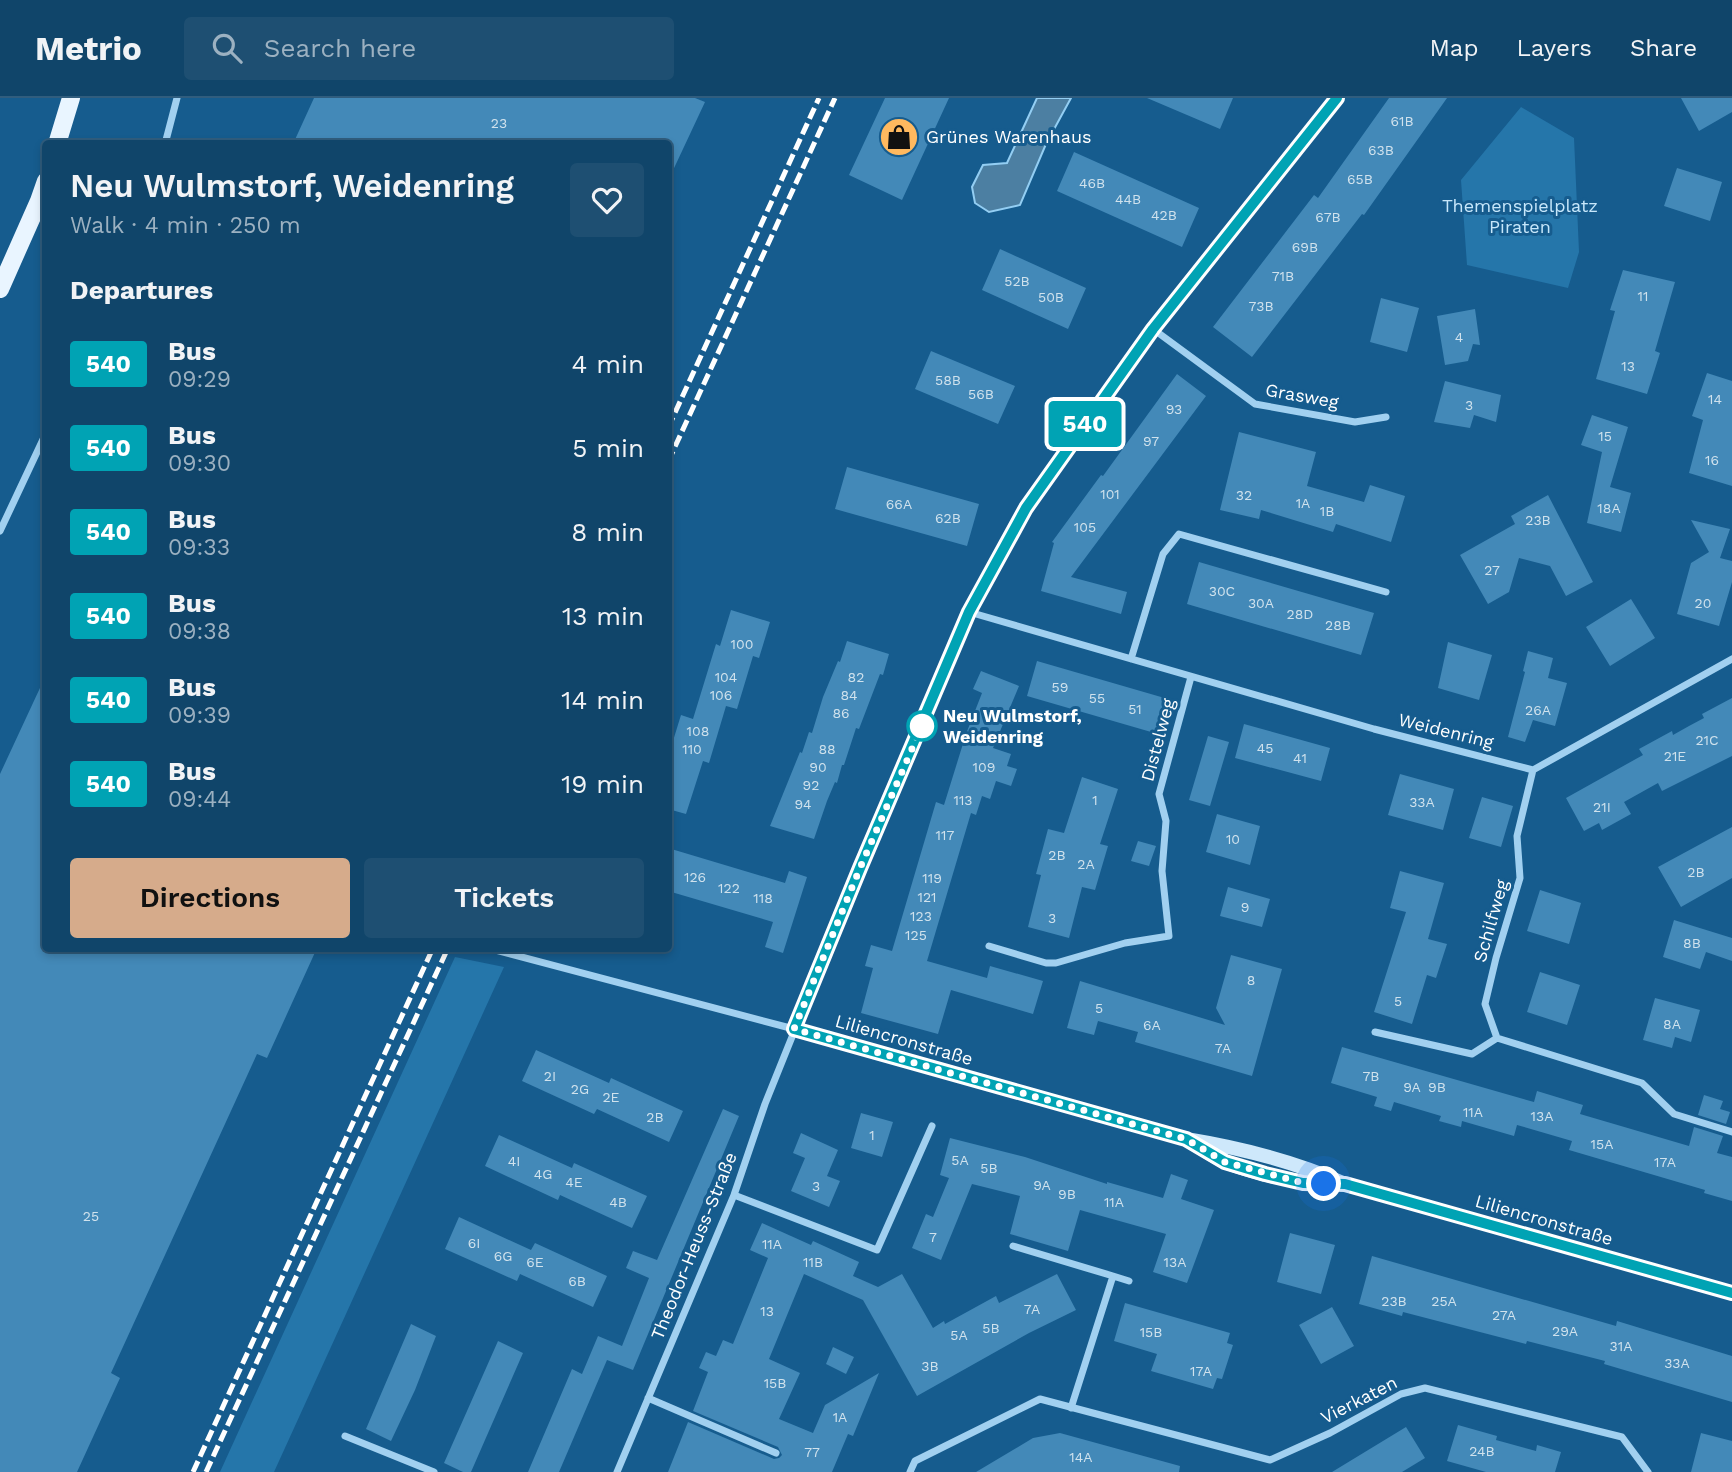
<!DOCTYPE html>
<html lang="en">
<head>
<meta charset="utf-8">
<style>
  :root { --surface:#10456a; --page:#1e4f72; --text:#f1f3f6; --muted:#9cb1c1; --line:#305d7e; --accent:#d6ab8b }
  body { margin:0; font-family:"Work Sans",sans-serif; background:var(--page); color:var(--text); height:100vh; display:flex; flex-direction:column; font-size:26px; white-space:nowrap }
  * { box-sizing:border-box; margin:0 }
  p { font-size:23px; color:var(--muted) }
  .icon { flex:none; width:38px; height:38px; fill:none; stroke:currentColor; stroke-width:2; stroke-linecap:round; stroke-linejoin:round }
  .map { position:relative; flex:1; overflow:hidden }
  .panel { position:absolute; left:42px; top:42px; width:630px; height:812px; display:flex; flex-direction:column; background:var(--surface); border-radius:7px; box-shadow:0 4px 10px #0003,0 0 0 2px var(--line) }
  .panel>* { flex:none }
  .badge { padding:0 14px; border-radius:5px; font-size:24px; line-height:46px }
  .you { position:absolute; width:35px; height:35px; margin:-18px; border:5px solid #fff; border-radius:50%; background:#1a73e8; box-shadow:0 0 0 10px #1a73e833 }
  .map>.badge { position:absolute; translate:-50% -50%; box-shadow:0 0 0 4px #fff }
  h2 { padding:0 28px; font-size:26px; line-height:63px }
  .round { display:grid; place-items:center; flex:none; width:74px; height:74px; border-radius:7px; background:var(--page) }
  .summary { display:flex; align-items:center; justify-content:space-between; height:119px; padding:0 28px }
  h1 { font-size:33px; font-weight:600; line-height:52px }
  .button { display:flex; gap:14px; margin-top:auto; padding:14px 28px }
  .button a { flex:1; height:80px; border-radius:7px; background:var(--accent); color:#111; font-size:28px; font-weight:600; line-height:80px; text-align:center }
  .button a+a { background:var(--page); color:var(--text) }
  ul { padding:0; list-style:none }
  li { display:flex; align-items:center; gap:21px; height:84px; padding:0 28px }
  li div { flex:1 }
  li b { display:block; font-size:26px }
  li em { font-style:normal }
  li .badge { min-width:77px; font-weight:700; text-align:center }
  header { display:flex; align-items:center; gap:42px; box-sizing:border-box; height:98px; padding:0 35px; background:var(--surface); border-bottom:2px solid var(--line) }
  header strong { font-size:33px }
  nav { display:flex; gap:38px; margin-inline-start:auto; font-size:24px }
  .search { width:490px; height:63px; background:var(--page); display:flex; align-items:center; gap:18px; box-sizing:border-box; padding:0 24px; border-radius:7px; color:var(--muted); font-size:26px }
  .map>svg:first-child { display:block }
</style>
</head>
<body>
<header>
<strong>Metrio</strong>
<div class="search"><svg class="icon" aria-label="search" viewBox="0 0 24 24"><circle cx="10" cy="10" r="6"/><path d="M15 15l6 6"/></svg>Search here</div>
<nav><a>Map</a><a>Layers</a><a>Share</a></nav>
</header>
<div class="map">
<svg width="1732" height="1374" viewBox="0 0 1732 1374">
  <rect width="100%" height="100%" fill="#165c8e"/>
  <path fill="#2576aa" d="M1521 9 1574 40 1579 154 1568 190 1467 167 1461 82Z
    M455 859 504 869 274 1374H220Z"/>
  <path fill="#4c7fa2" stroke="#93cef3" stroke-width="2" d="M1037 0H1071L1046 46 1020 107 989 114 975 105 972 89 983 67 1007 65Z"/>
  <path fill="#4389b8" d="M314 0H695L705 4 668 83V46H293Z
    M885 0H949L902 102 849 77Z
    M1147 0H1233L1220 31Z
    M1389 0H1447L1364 117 1362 116 1252 259 1213 229 1314 97 1318 100Z
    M1681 0H1732V14L1699 33Z
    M1074 54 1199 110 1182 149 1057 93Z
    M1677 70 1722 84 1710 123 1664 108Z
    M1000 151 1086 190 1068 231 982 192Z
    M1623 172 1675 184 1655 253 1660 255 1647 296 1596 281 1615 213 1610 212Z
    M1381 200 1419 210 1407 254 1370 244Z
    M1475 211 1480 247 1473 246 1468 263 1445 267 1437 218Z
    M931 253 1015 288 998 326 915 291Z
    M1707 275 1732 283V388L1689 375 1703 322 1692 318Z
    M1177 276 1206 298 1071 479 1127 494 1121 516 1041 493 1054 445 1052 444 1101 377 1103 378Z
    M1445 283 1501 297 1496 324 1474 317 1470 330 1434 324Z
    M1592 317 1628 329 1610 389 1631 395 1621 434 1587 425 1602 354 1581 347Z
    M1239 334 1316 354 1307 388 1364 404 1370 387 1405 398 1391 444 1336 426 1333 434 1261 412 1259 421 1220 412Z
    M847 369 979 406 967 448 835 411Z
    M1548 397 1593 484 1566 498 1550 468 1519 460 1509 494 1488 506 1460 457 1515 426 1511 418Z
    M1691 422 1730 431 1720 460 1732 463V484L1719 528 1677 516 1691 465 1709 454Z
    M1199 464 1374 515 1361 557 1187 506Z
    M1631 501 1655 540 1610 568 1586 529Z
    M731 512 770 524 759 560 753 558 737 611 726 608 709 665 703 663 686 716 668 711V659L681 617 693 621 716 546 720 548Z
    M847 543 889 556 883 577 880 576 859 631 856 630 844 667H842L837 685 835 684 827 703 814 741 770 728 800 654 802 655 809 634 812 635 823 599 838 563 840 564Z
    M1448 544 1492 557 1479 602 1438 590Z
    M1528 553 1553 560 1548 580 1567 585 1555 628 1533 622 1525 644 1508 639 1525 574 1523 573Z
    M1037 563 1168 601 1158 636 1027 598Z
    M981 573 1019 588 993 650 1011 656 1007 668 1017 671 1011 688 996 683 990 701 982 698 976 717 971 715 927 863 987 880 990 868 1043 883 1033 916 951 892 938 936 861 915 873 870 865 868 871 847 892 853 936 704 944 707 966 636 982 595 973 591Z
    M46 577V850H317L267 960 257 956 111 1275 120 1280 77 1374H0V676Z
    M1732 600V658L1662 693 1658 685 1624 704 1631 716 1602 732 1599 725 1584 733 1566 700 1643 657 1639 651 1672 633 1673 637 1689 628 1704 620 1702 616Z
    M1244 626 1330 650 1321 683 1235 660Z
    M1208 638 1229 644 1210 708 1189 702Z
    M1400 676 1454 691 1443 732 1388 717Z
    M1082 679 1118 691 1100 746 1108 748 1095 792 1082 789 1069 840 1028 829 1041 777 1036 776 1048 731 1064 735Z
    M1482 699 1513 708 1501 749 1469 740Z
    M1217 716 1260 728 1250 767 1206 754Z
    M1732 729V780L1681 809 1658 769Z
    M1138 743 1156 748 1149 768 1131 763Z
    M668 750 785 785 789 773 807 779 783 855 765 849 773 824 668 793Z
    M1400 773 1444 785 1428 841 1447 846 1436 880 1427 877 1412 926 1374 914 1406 814 1390 810Z
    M1228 789 1270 801 1262 829 1220 818Z
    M1540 792 1581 805 1569 846 1527 833Z
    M1674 822 1732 840V863L1706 854 1700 871 1663 859Z
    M1231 857 1282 871 1252 978 1135 944 1138 934 1098 923 1094 937 1067 930 1080 883 1225 927 1216 910Z
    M1540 874 1580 887 1567 927 1527 914Z
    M1655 900 1700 912 1691 944 1675 939 1672 950 1643 942Z
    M1342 949 1534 1004 1537 993 1583 1007 1580 1016 1689 1048 1694 1029 1723 1038 1717 1055 1732 1059V1103L1704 1095 1705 1092 1569 1052 1572 1043 1517 1027 1514 1038 1462 1023 1461 1029 1439 1023 1441 1018 1394 1004 1391 1013 1374 1008 1377 999 1331 985Z
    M536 952 609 985 611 980 683 1013 669 1044 597 1011 594 1016 522 983Z
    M1704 997 1723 1003 1720 1011 1730 1014 1726 1026 1698 1017Z
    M723 1011 739 1018 633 1272 607 1262 559 1374H528L572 1271 582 1276 598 1238 622 1248 649 1180 626 1170 633 1153 657 1162Z
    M861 1015 893 1024 882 1059 851 1050Z
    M801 1035 838 1052 827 1078 840 1083 829 1109 791 1093 805 1060 793 1055Z
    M499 1037 572 1070 574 1065 647 1098 632 1130 560 1097 558 1102 485 1068Z
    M950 1040 1025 1059 1107 1086V1084L1163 1100 1171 1076 1188 1082 1181 1101 1214 1112 1187 1185 1153 1174 1166 1136 1080 1112 1068 1153 1010 1136 1020 1098 972 1086 941 1162 912 1150 926 1116 933 1119 949 1080 940 1077Z
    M459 1119 531 1152 535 1145 607 1178 593 1209 520 1176 517 1183 445 1151Z
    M762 1125 811 1147 813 1143 859 1164 853 1178 878 1189 902 1176 933 1230 944 1223 945 1226 996 1198 999 1205 1057 1176 1076 1212 1029 1235 917 1298 863 1202 804 1176 769 1261 800 1275 779 1321 813 1335 825 1307 879 1275 853 1338 848 1336 832 1374H668L688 1324 774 1361 779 1360 782 1357 778 1349 693 1313 708 1274 699 1270 706 1254 716 1258 723 1242 733 1246 768 1160 750 1152Z
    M1290 1135 1335 1147 1321 1196 1277 1184Z
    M1372 1158 1616 1228 1617 1223 1732 1258V1304L1604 1266 1605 1263 1527 1243 1526 1246 1403 1214 1402 1218 1359 1206Z
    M1125 1205 1230 1235 1227 1245 1233 1247 1222 1281 1217 1280 1213 1291 1151 1273 1157 1256 1114 1243Z
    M1332 1209 1354 1248 1321 1266 1299 1227Z
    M411 1226 436 1238 415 1292 391 1343 366 1331Z
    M498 1243 523 1255 471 1374H463L444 1365Z
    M833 1249 854 1259 846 1276 826 1266Z
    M1458 1327 1497 1338 1496 1342 1536 1353 1537 1347 1561 1354 1555 1374H1486L1447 1363Z
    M1406 1329 1425 1360 1402 1374H1332Z
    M1060 1335 1180 1368 1179 1374H976L1033 1340Z
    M1701 1335 1732 1343V1374H1691Z"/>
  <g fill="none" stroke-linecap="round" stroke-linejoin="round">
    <path stroke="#a1d0f0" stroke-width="7" d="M165 46 177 0
      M1153 231 1255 306 1355 324 1386 319
      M0 433 46 335
      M969 514 1374 631 1533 672 1732 561
      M1131 561 1163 456 1179 436 1386 494
      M1533 672 1517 738 1520 780 1496 860 1485 906 1497 940 1642 985 1674 1016 1732 1034
      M989 848 1046 865H1056L1125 845 1169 838 1162 773 1166 723 1159 696 1191 579
      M488 850 794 931
      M1375 934 1472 956 1497 940
      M734 1097 877 1152 932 1028
      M1013 1148 1113 1178
      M648 1300 776 1355
      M1071 1310 1113 1178 1129 1183
      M345 1338 434 1374
      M617 1374 734 1097 765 1006 860 770 969 514 996 463 1026 409 1153 231 1337 0
      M910 1374 915 1363 1040 1301 1270 1362 1330 1335 1401 1296 1425 1290 1622 1339 1648 1374"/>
    <path stroke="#cee8fb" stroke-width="14" d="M794 931 1186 1041C1241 1050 1294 1063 1345 1086L1732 1195
      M1193 1045C1204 1052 1215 1060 1227 1065 1262 1078 1299 1085 1336 1086"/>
    <path stroke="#e9f5ff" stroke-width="18" d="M57 46 71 0
      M0 191 39 103 46 83"/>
    <path stroke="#fff" stroke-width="5" stroke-dasharray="12 5" stroke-linecap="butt" d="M668 330 819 0
      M668 364 835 0
      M193 1374 433 850
      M206 1374 448 850"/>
  </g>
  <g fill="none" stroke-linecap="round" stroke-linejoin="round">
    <g stroke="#fff" stroke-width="16">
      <path id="line" d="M1337 0 1153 231 1026 410 969 514 860 770 794 931 1186 1041 1225 1064 1265 1076 1303 1085 1345 1086 1732 1195"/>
    </g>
    <use href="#line" stroke="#00a3b4" stroke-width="10"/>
    <path stroke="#fff" stroke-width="7" stroke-dasharray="0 12.6" d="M922 628 860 770 794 931 1186 1041 1225 1064 1303 1085 1324 1086"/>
  </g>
  <defs>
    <g id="shop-disc" transform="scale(2.0125)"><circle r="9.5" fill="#ffb95f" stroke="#165c8e"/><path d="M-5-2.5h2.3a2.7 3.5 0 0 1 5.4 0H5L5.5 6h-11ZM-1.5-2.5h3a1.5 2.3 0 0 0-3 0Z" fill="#111"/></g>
  </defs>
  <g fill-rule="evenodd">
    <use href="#shop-disc" x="899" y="39"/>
  </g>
  <circle fill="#fff" stroke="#00a3b4" stroke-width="3.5" cx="922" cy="628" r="14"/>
  <g text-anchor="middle" stroke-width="6" stroke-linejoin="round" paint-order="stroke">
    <g font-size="14" fill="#d0e2ed">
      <text x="1402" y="28">61B</text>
      <text x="499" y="30">23</text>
      <text x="1381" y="57">63B</text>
      <text x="1360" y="86">65B</text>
      <text x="1092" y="90">46B</text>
      <text x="1128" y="106">44B</text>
      <text x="1164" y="122">42B</text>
      <text x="1328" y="124">67B</text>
      <text x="1305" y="154">69B</text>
      <text x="1283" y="183">71B</text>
      <text x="1017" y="188">52B</text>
      <text x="1643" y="203">11</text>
      <text x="1051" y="204">50B</text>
      <text x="1261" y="213">73B</text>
      <text x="1459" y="244">4</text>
      <text x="1628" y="273">13</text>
      <text x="948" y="287">58B</text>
      <text x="981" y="301">56B</text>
      <text x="1715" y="306">14</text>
      <text x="1469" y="312">3</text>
      <text x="1174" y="316">93</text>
      <text x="1605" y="343">15</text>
      <text x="1151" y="348">97</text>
      <text x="1712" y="367">16</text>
      <text x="1110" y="401">101</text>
      <text x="1244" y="402">32</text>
      <text x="1303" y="410">1A</text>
      <text x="899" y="411">66A</text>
      <text x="1609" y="415">18A</text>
      <text x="1327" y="418">1B</text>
      <text x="948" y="425">62B</text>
      <text x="1538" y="427">23B</text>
      <text x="1085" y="434">105</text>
      <text x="1492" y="477">27</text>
      <text x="1222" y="498">30C</text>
      <text x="1261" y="510">30A</text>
      <text x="1703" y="510">20</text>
      <text x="1300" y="521">28D</text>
      <text x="1338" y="532">28B</text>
      <text x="742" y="551">100</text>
      <text x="726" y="584">104</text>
      <text x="856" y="584">82</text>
      <text x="1060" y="594">59</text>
      <text x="721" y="602">106</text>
      <text x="849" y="602">84</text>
      <text x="1097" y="605">55</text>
      <text x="1135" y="616">51</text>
      <text x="1538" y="617">26A</text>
      <text x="841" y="620">86</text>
      <text x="698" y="638">108</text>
      <text x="1707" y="647">21C</text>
      <text x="1265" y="655">45</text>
      <text x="692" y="656">110</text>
      <text x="827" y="656">88</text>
      <text x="1675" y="663">21E</text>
      <text x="1300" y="665">41</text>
      <text x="818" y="674">90</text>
      <text x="984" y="674">109</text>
      <text x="811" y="692">92</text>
      <text x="963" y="707">113</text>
      <text x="1095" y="707">1</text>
      <text x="1422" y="709">33A</text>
      <text x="803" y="711">94</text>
      <text x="1602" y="714">21I</text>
      <text x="945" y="742">117</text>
      <text x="1233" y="746">10</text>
      <text x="1057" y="762">2B</text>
      <text x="1086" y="771">2A</text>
      <text x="1696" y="779">2B</text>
      <text x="695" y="784">126</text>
      <text x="932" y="785">119</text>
      <text x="729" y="795">122</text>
      <text x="927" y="804">121</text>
      <text x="763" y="805">118</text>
      <text x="1245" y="814">9</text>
      <text x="921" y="823">123</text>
      <text x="1052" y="825">3</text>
      <text x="916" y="842">125</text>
      <text x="1692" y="850">8B</text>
      <text x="1251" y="887">8</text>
      <text x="1398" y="908">5</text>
      <text x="1099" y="915">5</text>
      <text x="1672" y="931">8A</text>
      <text x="1152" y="932">6A</text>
      <text x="1223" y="955">7A</text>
      <text x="550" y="983">2I</text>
      <text x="1371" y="983">7B</text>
      <text x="1412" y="994">9A</text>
      <text x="1437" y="994">9B</text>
      <text x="580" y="996">2G</text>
      <text x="611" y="1004">2E</text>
      <text x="1473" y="1019">11A</text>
      <text x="1542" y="1023">13A</text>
      <text x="655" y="1024">2B</text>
      <text x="872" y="1042">1</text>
      <text x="1602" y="1051">15A</text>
      <text x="960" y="1067">5A</text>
      <text x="514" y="1068">4I</text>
      <text x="1665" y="1069">17A</text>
      <text x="989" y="1075">5B</text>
      <text x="543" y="1081">4G</text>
      <text x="574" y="1089">4E</text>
      <text x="1042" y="1092">9A</text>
      <text x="816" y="1093">3</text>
      <text x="1067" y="1101">9B</text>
      <text x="618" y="1109">4B</text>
      <text x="1114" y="1109">11A</text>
      <text x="91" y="1123">25</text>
      <text x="933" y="1144">7</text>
      <text x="474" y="1150">6I</text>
      <text x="772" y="1151">11A</text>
      <text x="503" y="1163">6G</text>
      <text x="535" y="1169">6E</text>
      <text x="813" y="1169">11B</text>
      <text x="1175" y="1169">13A</text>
      <text x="577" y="1188">6B</text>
      <text x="1394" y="1208">23B</text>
      <text x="1444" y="1208">25A</text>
      <text x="1032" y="1216">7A</text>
      <text x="767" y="1218">13</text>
      <text x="1504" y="1222">27A</text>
      <text x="991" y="1235">5B</text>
      <text x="1565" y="1238">29A</text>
      <text x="1151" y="1239">15B</text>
      <text x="959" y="1242">5A</text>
      <text x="1621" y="1253">31A</text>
      <text x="1677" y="1270">33A</text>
      <text x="930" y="1273">3B</text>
      <text x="1201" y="1278">17A</text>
      <text x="775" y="1290">15B</text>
      <text x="840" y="1324">1A</text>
      <text x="1482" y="1358">24B</text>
      <text x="812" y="1359">77</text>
      <text x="1081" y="1364">14A</text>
    </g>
    <g font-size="18" fill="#fff" stroke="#165c8e" text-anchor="start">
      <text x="926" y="45">Grünes Warenhaus</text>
    </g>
    <g font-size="18" fill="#c7e7fb" stroke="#165c8e">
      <text x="1520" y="114">Themenspielplatz<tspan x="1520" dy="21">Piraten</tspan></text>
    </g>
    <g font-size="18" fill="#fff" stroke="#165c8e">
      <text transform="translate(1302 298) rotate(10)" y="6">Grasweg</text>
      <text transform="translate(1446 633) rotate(14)" y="6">Weidenring</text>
      <text transform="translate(1158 642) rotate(-75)" y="6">Distelweg</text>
      <text transform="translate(1491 823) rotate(-74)" y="6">Schilfweg</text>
      <text transform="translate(904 942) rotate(16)" y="6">Liliencronstraße</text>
      <text transform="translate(1544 1122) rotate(16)" y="6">Liliencronstraße</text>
      <text transform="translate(694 1148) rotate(-68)" y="6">Theodor-Heuss-Straße</text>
      <text transform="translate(1359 1302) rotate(-27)" y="6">Vierkaten</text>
    </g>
    <g font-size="18" font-weight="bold" fill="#fff" stroke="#165c8e" text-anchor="start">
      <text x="943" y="624">Neu Wulmstorf,<tspan x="943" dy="21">Weidenring</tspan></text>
    </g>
  </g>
</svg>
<div class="you" style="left:1324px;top:1086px"></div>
<b class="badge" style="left:1085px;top:326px;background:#00a3b4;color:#fff">540</b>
<section class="panel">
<div class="summary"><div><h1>Neu Wulmstorf, Weidenring</h1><p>Walk · 4 min · 250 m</p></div><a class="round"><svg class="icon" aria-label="heart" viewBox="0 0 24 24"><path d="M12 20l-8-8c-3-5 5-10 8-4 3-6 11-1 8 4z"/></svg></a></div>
<h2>Departures</h2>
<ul>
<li><span class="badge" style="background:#00a3b4;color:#fff">540</span><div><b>Bus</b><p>09:29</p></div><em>4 min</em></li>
<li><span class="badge" style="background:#00a3b4;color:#fff">540</span><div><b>Bus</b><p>09:30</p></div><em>5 min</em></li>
<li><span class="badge" style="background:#00a3b4;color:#fff">540</span><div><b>Bus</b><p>09:33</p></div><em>8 min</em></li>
<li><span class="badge" style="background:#00a3b4;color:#fff">540</span><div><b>Bus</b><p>09:38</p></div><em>13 min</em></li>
<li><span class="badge" style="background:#00a3b4;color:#fff">540</span><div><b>Bus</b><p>09:39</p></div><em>14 min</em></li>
<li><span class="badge" style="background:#00a3b4;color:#fff">540</span><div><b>Bus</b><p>09:44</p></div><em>19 min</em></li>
</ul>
<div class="button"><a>Directions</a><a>Tickets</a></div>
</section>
</div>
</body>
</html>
